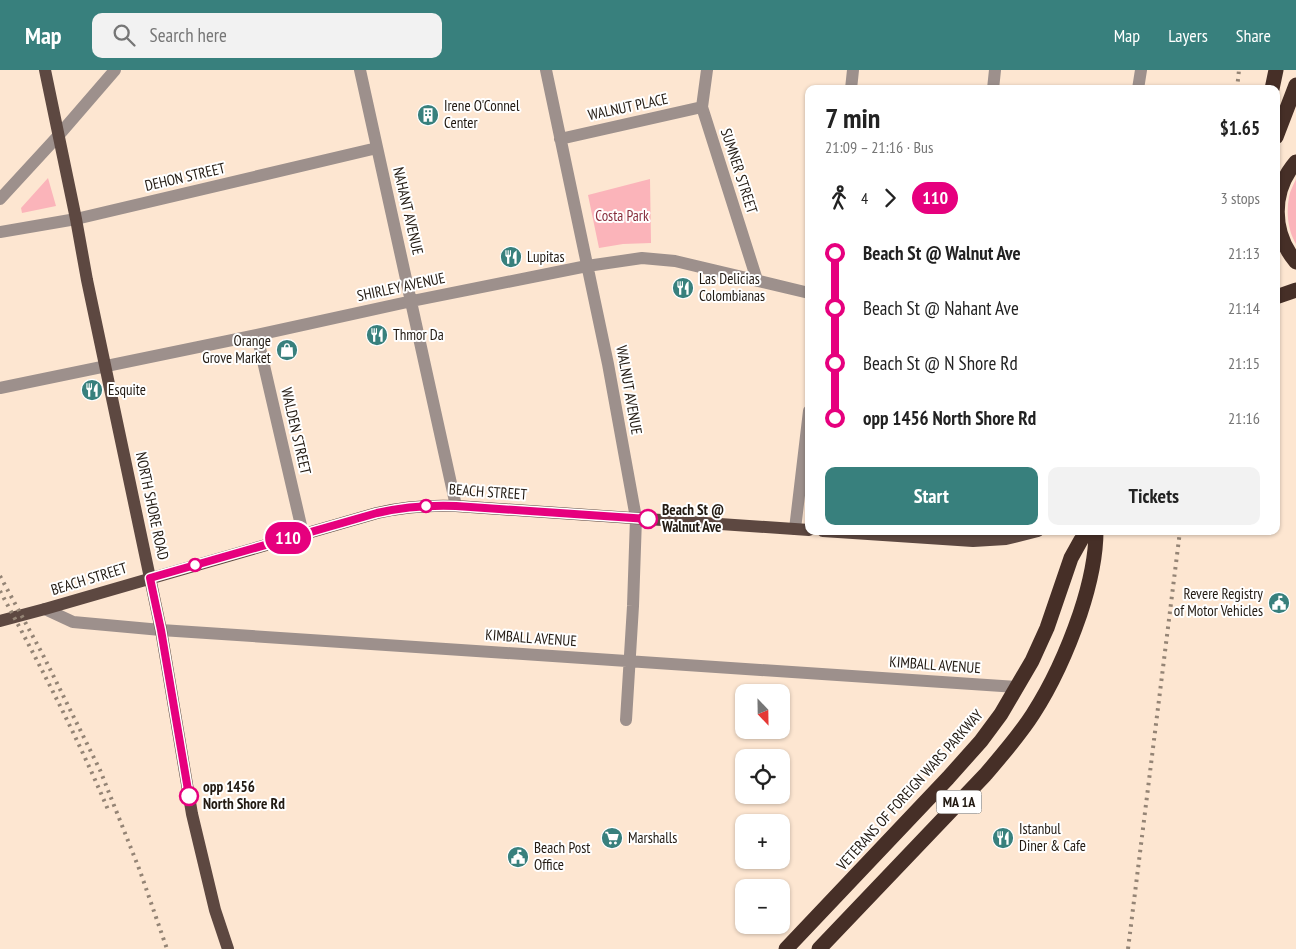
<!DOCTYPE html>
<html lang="en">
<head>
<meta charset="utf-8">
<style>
  :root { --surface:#fff; --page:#f2f2f2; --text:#222; --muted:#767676; --accent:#38807d }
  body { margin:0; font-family:"PT Sans Narrow",sans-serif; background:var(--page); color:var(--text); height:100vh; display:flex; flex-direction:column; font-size:19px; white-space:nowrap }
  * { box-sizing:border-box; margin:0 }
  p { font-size:16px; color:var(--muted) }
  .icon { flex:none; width:28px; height:28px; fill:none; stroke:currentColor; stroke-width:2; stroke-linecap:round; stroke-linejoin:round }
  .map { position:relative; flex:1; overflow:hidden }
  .sheet { position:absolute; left:805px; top:15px; width:475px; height:450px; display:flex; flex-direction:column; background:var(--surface); border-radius:10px; box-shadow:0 1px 4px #0004 }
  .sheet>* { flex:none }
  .badge { padding:0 10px; border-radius:16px; font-size:18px; line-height:32px }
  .needle { width:32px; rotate:158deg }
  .fabs { position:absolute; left:735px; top:614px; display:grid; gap:10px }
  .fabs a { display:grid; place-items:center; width:55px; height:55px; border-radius:10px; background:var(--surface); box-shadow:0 1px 4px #0004; font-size:25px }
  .map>.badge { position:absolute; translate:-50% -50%; box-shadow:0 0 0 2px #fff }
  .legs { display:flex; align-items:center; gap:8px; height:55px; padding:0 20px; font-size:16px }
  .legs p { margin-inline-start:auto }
  .head { display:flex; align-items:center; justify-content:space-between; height:85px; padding:0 20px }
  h1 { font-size:28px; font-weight:600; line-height:38px }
  .cta { display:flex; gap:10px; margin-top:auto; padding:10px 20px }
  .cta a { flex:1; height:58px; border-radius:10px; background:var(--accent); color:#fff; font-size:20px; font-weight:600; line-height:58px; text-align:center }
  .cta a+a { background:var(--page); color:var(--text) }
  ul { padding:0 20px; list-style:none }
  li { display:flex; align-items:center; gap:18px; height:55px; font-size:19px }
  li i { display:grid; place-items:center; width:8px; height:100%; margin:0 6px; background:currentColor }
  li i::after { content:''; width:12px; height:12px; margin:-6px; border:4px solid; border-radius:50%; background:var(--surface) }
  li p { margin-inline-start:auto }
  li:first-child i { background:linear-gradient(#0000 50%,currentColor 0) }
  li:last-child i { background:linear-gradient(currentColor 50%,#0000 0) }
  header { display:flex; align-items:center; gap:30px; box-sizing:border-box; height:70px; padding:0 25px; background:var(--accent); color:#fff }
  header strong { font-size:24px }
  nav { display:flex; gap:28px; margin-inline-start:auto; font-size:18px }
  .search { width:350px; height:45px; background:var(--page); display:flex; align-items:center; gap:12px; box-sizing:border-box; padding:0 18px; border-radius:10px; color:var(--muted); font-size:19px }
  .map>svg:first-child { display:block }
</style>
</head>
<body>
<header>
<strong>Map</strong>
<div class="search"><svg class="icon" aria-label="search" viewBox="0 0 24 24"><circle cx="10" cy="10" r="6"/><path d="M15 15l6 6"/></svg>Search here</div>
<nav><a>Map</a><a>Layers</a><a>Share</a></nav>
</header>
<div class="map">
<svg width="1296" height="879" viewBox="0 0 1296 879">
  <rect width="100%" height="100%" fill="#fde6d1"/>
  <path fill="#fbb4ba" d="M48 108 56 136 22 143 21 138Z
    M650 109 651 173 623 174 599 178 588 125Z
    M1296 109V174C1288 161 1286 143 1289 127 1290 121 1294 114 1296 109Z"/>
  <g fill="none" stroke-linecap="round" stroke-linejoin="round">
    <path stroke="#9d908c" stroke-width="12" d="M360 0 456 436
      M546 0 608 294 636 448 633 536 626 650
      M707 0 702 37 757 210
      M851 19 853 0
      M993 19 995 0
      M1138 19 1141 0
      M560 69 702 37
      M0 129 58 66 115 0
      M0 162 76 149 377 78
      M257 265 303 464
      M0 318 257 265 412 231 587 196 642 188 675 191 809 223
      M795 459 809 341
      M45 539 73 552 161 560 1017 617"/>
    <path stroke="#5d4841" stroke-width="12" d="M45 0 76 149 87 210 161 560 192 744 215 840 228 879
      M823 461 973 471 1006 469 1038 461
      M0 551 45 539 377 443C403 437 429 435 456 436L809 460"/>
    <path stroke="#462f27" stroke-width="15" d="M1272 19 1276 0
      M1276 67 1296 15
      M1296 92C1271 121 1271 162 1296 192
      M1276 227 1296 220
      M786 879 948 708 981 671 1001 644 1032 591 1047 558 1071 488 1081 470 1088 461
      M819 879 985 705C1002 685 1019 666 1033 644 1053 613 1068 579 1080 544 1089 517 1096 490 1096 461"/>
    <path stroke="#948475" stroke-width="4" stroke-dasharray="2.5 5" stroke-linecap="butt" d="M1237 19 1239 0
      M0 506 43 585 100 700 140 801 167 879
      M0 521C39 593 77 666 109 742
      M1128 879 1180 461"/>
  </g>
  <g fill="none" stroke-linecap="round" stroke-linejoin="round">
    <g stroke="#fff" stroke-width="11">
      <path id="line-1" d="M189 726 161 560 150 508 377 443C403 437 429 435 456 436L648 449"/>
    </g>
    <use href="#line-1" stroke="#e6007e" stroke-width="8"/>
  </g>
  <defs>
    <g id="building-disc" transform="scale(1.125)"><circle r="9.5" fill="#38807d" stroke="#fff"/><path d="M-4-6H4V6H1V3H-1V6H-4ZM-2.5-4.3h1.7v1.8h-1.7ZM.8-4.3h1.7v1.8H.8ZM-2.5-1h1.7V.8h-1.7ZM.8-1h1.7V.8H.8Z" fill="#fff"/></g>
    <g id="restaurant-disc" transform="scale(1.125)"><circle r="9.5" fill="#38807d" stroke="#fff"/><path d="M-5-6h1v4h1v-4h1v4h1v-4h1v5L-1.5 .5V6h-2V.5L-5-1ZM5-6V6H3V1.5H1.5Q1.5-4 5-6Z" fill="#fff"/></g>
    <g id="shop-disc" transform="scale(1.125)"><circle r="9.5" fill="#38807d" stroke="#fff"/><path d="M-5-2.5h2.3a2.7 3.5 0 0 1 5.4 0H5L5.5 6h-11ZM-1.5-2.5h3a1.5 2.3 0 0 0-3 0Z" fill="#fff"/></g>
    <g id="civic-disc" transform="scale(1.125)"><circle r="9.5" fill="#38807d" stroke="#fff"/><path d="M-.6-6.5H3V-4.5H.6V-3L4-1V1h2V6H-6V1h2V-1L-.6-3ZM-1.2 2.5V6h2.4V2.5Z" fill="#fff"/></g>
    <g id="supermarket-disc" transform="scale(1.125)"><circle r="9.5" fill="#38807d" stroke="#fff"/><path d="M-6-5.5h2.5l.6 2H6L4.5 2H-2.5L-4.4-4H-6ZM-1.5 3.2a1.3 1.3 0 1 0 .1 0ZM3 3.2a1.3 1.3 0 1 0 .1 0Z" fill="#fff"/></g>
  </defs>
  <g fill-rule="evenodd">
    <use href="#building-disc" x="428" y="45"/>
    <use href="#restaurant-disc" x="511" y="187"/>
    <use href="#restaurant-disc" x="683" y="218"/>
    <use href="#restaurant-disc" x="377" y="265"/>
    <use href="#shop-disc" x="287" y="280"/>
    <use href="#restaurant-disc" x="92" y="320"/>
    <use href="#civic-disc" x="1279" y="533"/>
    <use href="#supermarket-disc" x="612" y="768"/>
    <use href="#restaurant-disc" x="1003" y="768"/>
    <use href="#civic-disc" x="518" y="787"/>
  </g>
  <g fill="#fff" stroke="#e6007e" stroke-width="2.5">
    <circle cx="426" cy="436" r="6"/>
    <circle cx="648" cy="449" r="9"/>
    <circle cx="195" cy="495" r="6"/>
    <circle cx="189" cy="726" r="9"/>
  </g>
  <g text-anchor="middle" stroke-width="4" stroke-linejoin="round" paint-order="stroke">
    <rect fill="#fff" stroke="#645f59" stroke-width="1" x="936.5" y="720.5" width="45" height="23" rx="4"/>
    <g font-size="14" font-weight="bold" fill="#221a12">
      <text x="959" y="737">MA 1A</text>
    </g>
    <g font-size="15" fill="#221a12" stroke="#fff" text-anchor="start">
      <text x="444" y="41">Irene O'Connel<tspan x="444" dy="17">Center</tspan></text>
      <text x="527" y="192">Lupitas</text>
      <text x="699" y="214">Las Delicias<tspan x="699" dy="17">Colombianas</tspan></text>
      <text x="393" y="270">Thmor Da</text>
      <text x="271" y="276" text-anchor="end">Orange<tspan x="271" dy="17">Grove Market</tspan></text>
      <text x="108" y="325">Esquite</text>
      <text x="1263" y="529" text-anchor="end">Revere Registry<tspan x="1263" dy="17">of Motor Vehicles</tspan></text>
      <text x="1019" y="764">Istanbul<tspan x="1019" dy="17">Diner &amp; Cafe</tspan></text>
      <text x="628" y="773">Marshalls</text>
      <text x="534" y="783">Beach Post<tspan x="534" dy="17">Office</tspan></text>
    </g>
    <g font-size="15" fill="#221a12" stroke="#fff">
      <text transform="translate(628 37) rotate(-12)" y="5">WALNUT PLACE</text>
      <text transform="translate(739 101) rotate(72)" y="5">SUMNER STREET</text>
      <text transform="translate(185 107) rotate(-13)" y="5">DEHON STREET</text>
      <text transform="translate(408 141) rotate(77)" y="5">NAHANT AVENUE</text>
      <text transform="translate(401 217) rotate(-12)" y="5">SHIRLEY AVENUE</text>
      <text transform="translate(629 320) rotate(80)" y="5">WALNUT AVENUE</text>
      <text transform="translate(296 361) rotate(77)" y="5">WALDEN STREET</text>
      <text transform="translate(488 422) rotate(4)" y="5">BEACH STREET</text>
      <text transform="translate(152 436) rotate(78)" y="5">NORTH SHORE ROAD</text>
      <text transform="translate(89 509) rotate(-17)" y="5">BEACH STREET</text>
      <text transform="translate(531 568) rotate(4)" y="5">KIMBALL AVENUE</text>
      <text transform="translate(935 595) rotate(4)" y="5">KIMBALL AVENUE</text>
      <text transform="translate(910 720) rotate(-48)" y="5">VETERANS OF FOREIGN WARS PARKWAY</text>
    </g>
    <g font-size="15" fill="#872e3d" stroke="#fff">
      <text x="622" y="151">Costa Park</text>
    </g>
    <g font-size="15" font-weight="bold" fill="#221a12" stroke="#fff" text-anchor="start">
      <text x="662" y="445">Beach St @<tspan x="662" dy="17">Walnut Ave</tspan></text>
      <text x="203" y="722">opp 1456<tspan x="203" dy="17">North Shore Rd</tspan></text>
    </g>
  </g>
</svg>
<div class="fabs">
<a><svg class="needle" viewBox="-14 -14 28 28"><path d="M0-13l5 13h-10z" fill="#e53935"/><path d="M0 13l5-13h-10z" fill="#767676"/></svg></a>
<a><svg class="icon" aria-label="locate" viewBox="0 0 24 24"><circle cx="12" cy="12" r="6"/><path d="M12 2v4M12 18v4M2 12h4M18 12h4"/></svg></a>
<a>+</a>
<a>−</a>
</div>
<b class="badge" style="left:288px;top:468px;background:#e6007e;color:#fff">110</b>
<section class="sheet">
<div class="head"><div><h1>7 min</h1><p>21:09 – 21:16 · Bus</p></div><b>$1.65</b></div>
<div class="legs"><svg class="icon" aria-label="walk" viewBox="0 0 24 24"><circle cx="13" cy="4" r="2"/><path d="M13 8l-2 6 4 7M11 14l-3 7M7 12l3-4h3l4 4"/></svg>4<svg class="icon" aria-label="forward" viewBox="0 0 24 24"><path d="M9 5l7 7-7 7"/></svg><b class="badge" style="background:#e6007e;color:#fff">110</b><p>3 stops</p></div>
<ul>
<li><i style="color:#e6007e"></i><b>Beach St @ Walnut Ave</b><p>21:13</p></li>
<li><i style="color:#e6007e"></i><span>Beach St @ Nahant Ave</span><p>21:14</p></li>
<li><i style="color:#e6007e"></i><span>Beach St @ N Shore Rd</span><p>21:15</p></li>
<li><i style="color:#e6007e"></i><b>opp 1456 North Shore Rd</b><p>21:16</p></li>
</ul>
<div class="cta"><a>Start</a><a>Tickets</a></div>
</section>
</div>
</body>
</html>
